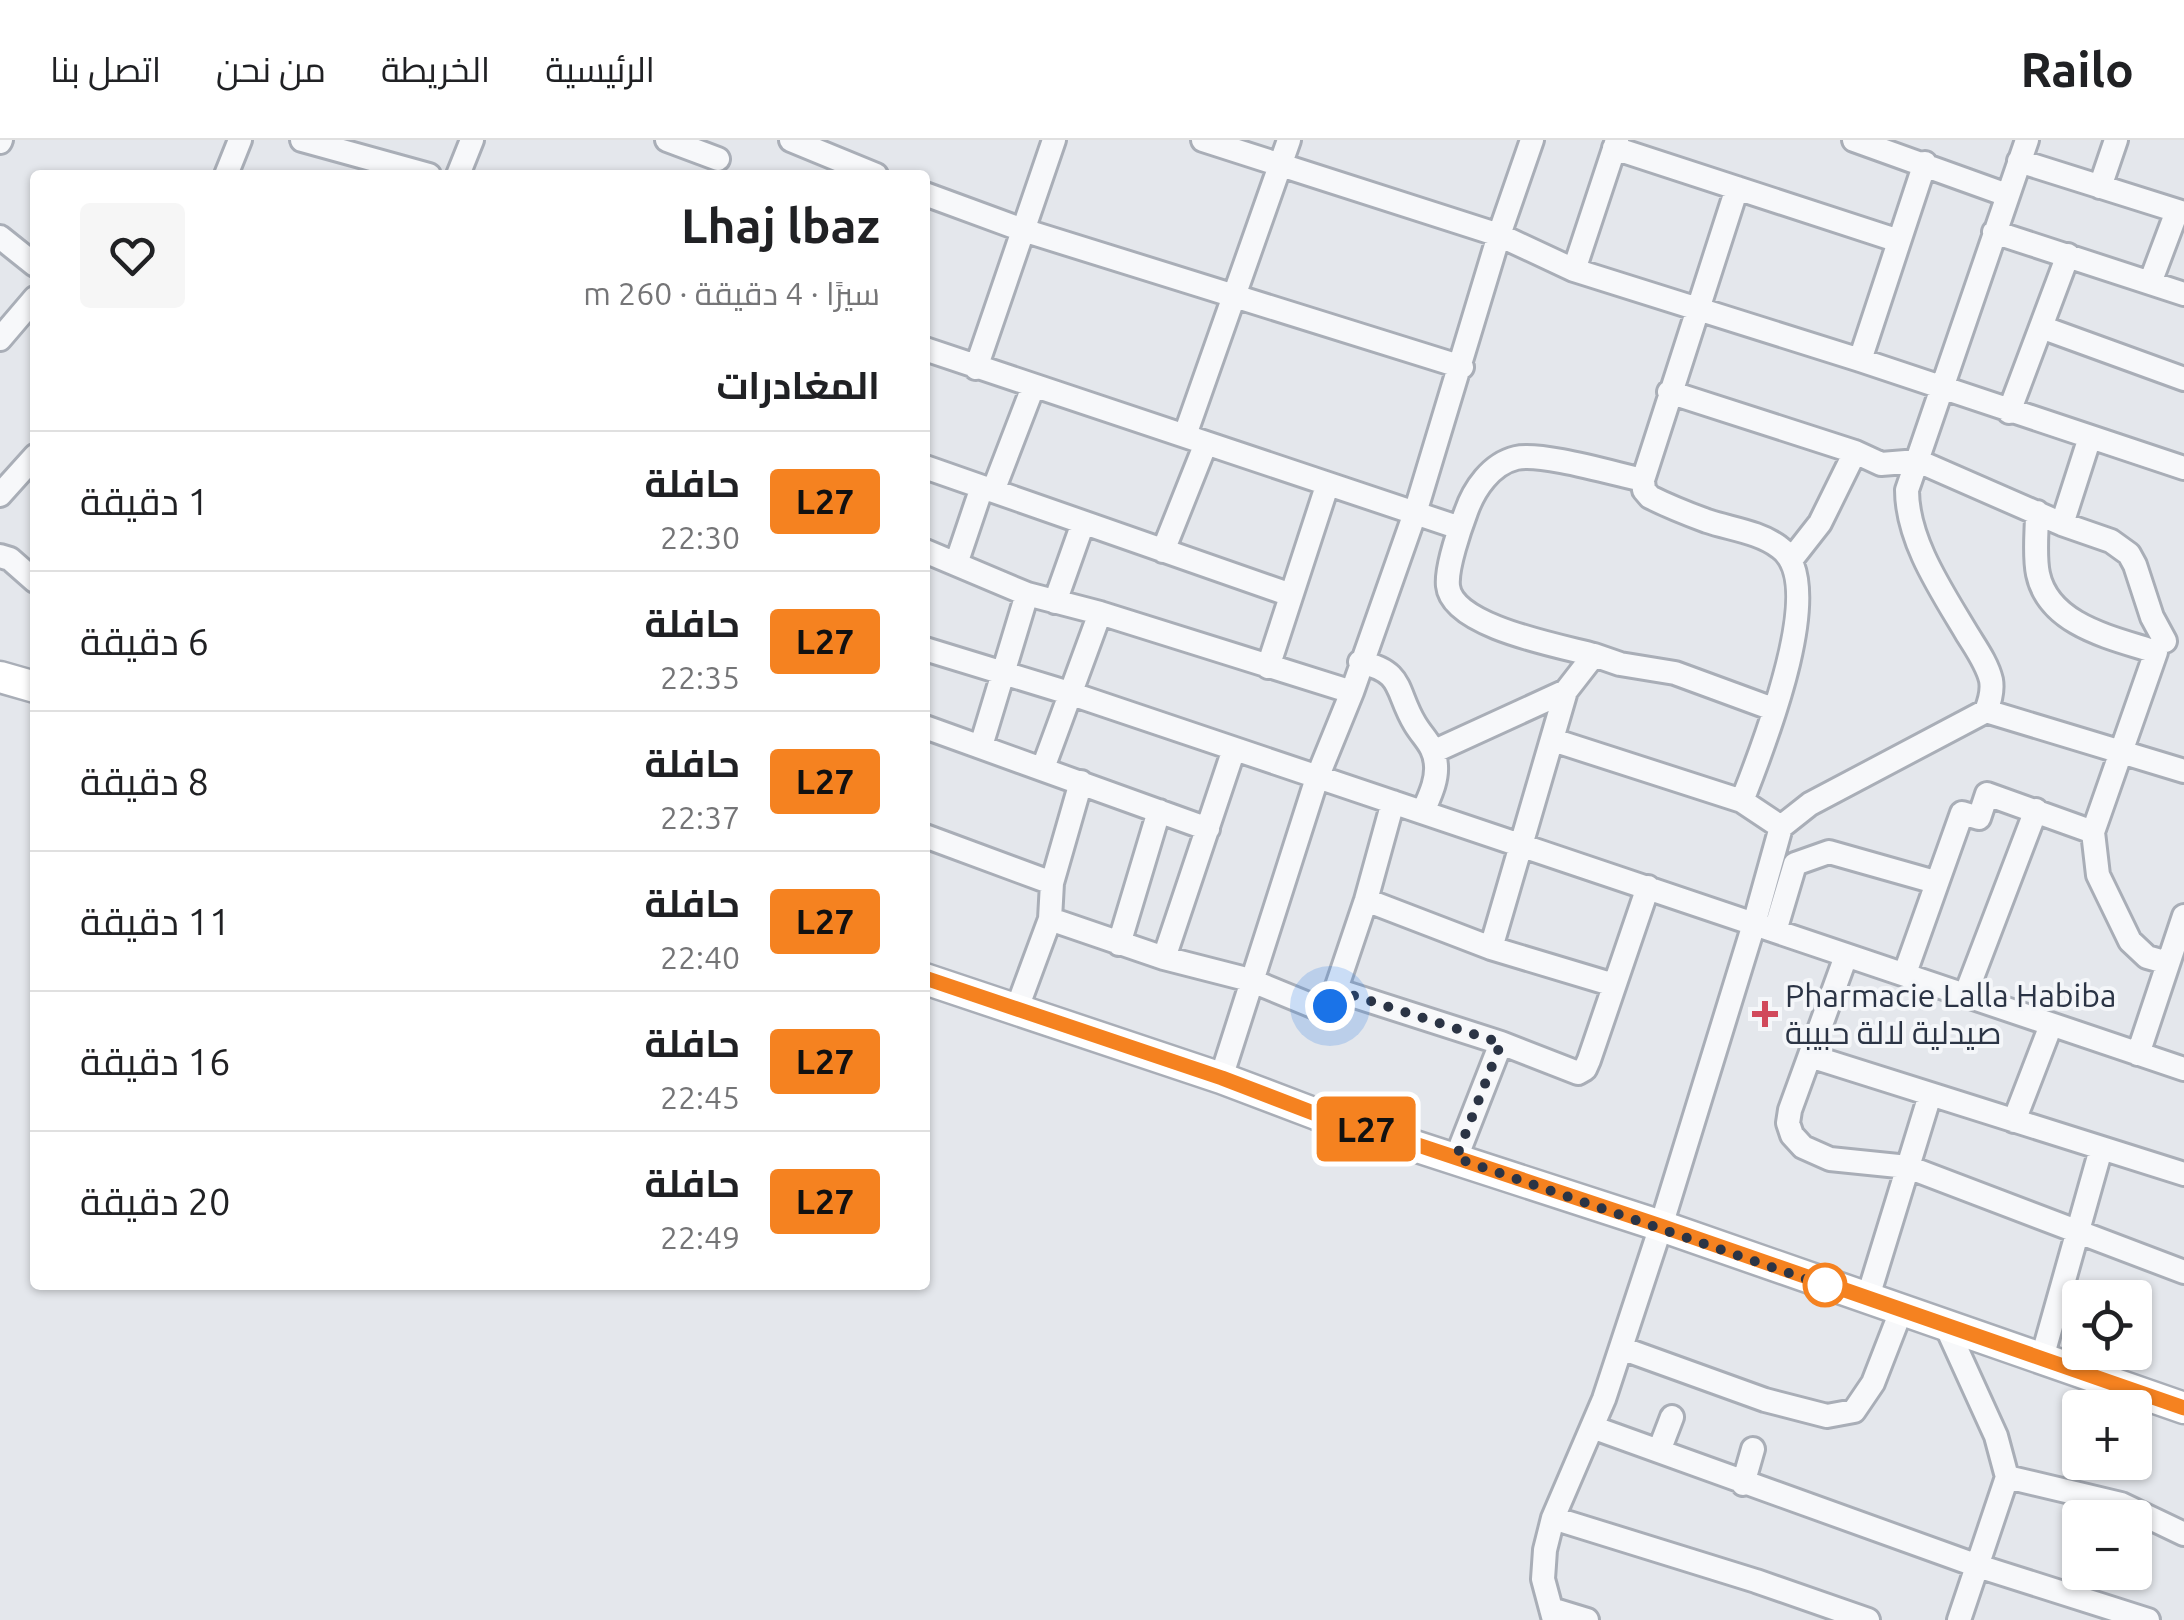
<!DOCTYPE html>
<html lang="ar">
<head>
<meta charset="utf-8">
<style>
  :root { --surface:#fff; --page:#f6f6f6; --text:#202124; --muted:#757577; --line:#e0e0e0 }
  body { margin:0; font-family:Ubuntu,Cairo,sans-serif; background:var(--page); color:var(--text); direction:rtl; height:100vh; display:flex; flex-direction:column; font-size:38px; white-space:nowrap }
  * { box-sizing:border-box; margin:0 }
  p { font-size:32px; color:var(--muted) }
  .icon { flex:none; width:55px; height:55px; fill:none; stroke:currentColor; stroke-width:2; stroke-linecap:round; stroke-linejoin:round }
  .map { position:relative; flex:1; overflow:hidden; direction:ltr }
  .details { position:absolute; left:30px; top:30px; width:900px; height:1120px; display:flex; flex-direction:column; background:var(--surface); border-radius:10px; box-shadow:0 2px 8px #0004; direction:rtl }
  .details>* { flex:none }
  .badge { padding:0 20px; border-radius:8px; font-size:35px; line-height:65px }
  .fabs { position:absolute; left:2062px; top:1140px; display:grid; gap:20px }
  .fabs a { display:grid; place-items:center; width:90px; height:90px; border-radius:10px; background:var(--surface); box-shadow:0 2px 8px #0004; font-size:50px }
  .you { position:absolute; width:50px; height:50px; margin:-25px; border:8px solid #fff; border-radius:50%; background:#1a73e8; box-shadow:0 0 0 15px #1a73e833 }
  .map>.badge { position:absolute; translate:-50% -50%; box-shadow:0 0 0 5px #fff }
  h2 { padding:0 50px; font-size:38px; line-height:90px }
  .round { display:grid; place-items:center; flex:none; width:105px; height:105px; border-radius:10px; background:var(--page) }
  .headline { display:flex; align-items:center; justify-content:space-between; height:170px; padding:0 50px }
  h1 { font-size:48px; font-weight:700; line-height:75px }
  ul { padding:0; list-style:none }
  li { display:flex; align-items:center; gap:30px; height:140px; padding:0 50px; border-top:2px solid var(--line) }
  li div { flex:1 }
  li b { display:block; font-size:38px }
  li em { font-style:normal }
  li .badge { min-width:110px; font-weight:700; text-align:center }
  header { display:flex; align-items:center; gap:60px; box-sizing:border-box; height:140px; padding:0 50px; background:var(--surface); border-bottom:2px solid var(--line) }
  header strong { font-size:48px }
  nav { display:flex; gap:55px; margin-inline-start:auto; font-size:35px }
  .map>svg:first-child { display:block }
</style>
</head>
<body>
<header>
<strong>Railo</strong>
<nav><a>الرئيسية</a><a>الخريطة</a><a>من نحن</a><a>اتصل بنا</a></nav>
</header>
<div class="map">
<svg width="2184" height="1480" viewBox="0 0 2184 1480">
  <rect width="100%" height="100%" fill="#e4e7ec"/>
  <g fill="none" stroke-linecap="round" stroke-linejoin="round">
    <g stroke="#a9aeb7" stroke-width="28">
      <path id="street" d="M302 0 429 35
        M667 0 718 19
        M791 0 876 35
        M1203 0 1499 95 1574 130 1860 220 2184 328
        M1854 0 2007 55
        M0 2 1 0
        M1614 8 1899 101
        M2019 21 2184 73
        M226 35 240 0
        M458 35 472 0
        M2100 47 2116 0
        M1737 48 1643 340 1644 350 1650 357C1668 366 1688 374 1707 381 1731 389 1759 392 1779 407 1830 442 1761 612 1742 661
        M925 54 1023 90 1462 227
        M1994 92 2184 154
        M0 97 35 125
        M1574 130 1617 0
        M2150 143 2177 71
        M2041 187 2184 239
        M0 199 35 158
        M925 209 1460 388
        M1860 220 1925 23
        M976 228 1054 0
        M1669 252 1855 312 1881 324 1918 321 2062 384 2111 401 2129 414 2135 425 2152 477 2165 501
        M2009 272 2068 115
        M1185 295 1289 0
        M925 327 1291 455
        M993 351 1033 247
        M0 355 35 316
        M2037 372C2037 392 2034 415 2038 434 2049 486 2114 498 2156 512L2093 692 2098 735 2130 801 2147 817 2168 823
        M2062 384 2090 297
        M925 411 1027 454 1100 473 1352 552
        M1163 411 1206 303
        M0 416 10 419 35 441
        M1791 420 1820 383 1855 312
        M956 424 982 347
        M1055 462 1083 383
        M925 509 1069 553 2184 929
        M1594 515C1561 506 1452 487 1448 446 1446 428 1460 388 1466 372 1474 349 1491 324 1516 318 1541 312 1615 334 1643 340
        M1360 522C1405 532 1395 551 1415 584 1424 599 1435 606 1436 626 1437 642 1429 657 1423 672
        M1268 527 1327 346
        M1986 571 2184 631
        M925 587 1208 689
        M1553 600 1742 661 1781 687
        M981 606 1027 454
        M1435 611 1566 551
        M1043 628 1100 473
        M925 696 1052 743
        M1366 760 1491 808 1614 845
        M1050 779 1164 818 1250 840 1320 869 1330 867 1366 760 1393 662
        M1775 791 1795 724 1829 712 1935 742
        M1119 804 1159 671
        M1491 808 1566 551 1594 515 1620 524 1675 533 1773 569
        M1846 816 1790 970 1788 983 1792 995 1803 1007 1830 1019 1908 1027 2184 1132
        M1164 818 1234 609
        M1905 833 1962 673 1979 678 1987 654 2093 692
        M1336 850 1501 903 1578 933 1585 929 1589 920 1648 747
        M1965 856 2036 670
        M1016 871 1050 779 1052 743 1081 642
        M2138 914 2184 776
        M1810 916 2184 1034
        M1221 938 1317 638 1352 552 1415 373 1499 95 1532 0
        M2014 981 2051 885
        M1456 1018 1501 903
        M1867 1160 1930 955
        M1946 1186 1996 1296 2007 1337 1959 1480
        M1621 1208 1765 1260 1827 1276 1854 1271 1873 1243 1901 1171
        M2042 1218 2101 1009
        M1592 1287 1978 1426 2148 1480
        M1659 1311 1672 1277
        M2007 1337 2121 1364 2184 1394
        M1743 1344 1753 1309
        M1553 1378 1756 1441 1868 1480
        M1551 1469 1587 1480
        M1554 1480 1543 1439 1545 1410 1553 1378 1604 1259 1661 1086 1754 784 1781 687 1810 664 1986 571C1990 561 1993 551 1991 540 1987 523 1975 507 1966 492 1941 450 1907 400 1907 350L2027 0"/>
    </g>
    <g stroke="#a9aeb7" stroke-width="35">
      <path id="secondary" d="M0 537 35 547
        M925 839 1221 938 1316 974 1661 1086 2184 1268"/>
    </g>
    <use href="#street" stroke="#f7f8fa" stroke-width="22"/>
    <use href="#secondary" stroke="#fff" stroke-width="30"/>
  </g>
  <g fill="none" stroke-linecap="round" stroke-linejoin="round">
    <g stroke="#fff" stroke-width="22">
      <path id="line" d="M925 838 1222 938 1316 974 1388 995 1661 1086 2184 1268"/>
    </g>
    <use href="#line" stroke="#f58220" stroke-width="15"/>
    <path stroke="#2b3445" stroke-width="10" stroke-dasharray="0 18" d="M1330 866 1336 850 1501 903 1456 1018 1832 1148 1825 1145"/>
  </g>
  <path fill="#d1495b" stroke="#f4f6f9" stroke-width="4" d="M1760 859h10v10h10v10h-10v10h-10v-10h-10v-10h10z"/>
  <circle fill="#fff" stroke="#f58220" stroke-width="5" cx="1825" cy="1145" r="20"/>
  <g text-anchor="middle" stroke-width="8" stroke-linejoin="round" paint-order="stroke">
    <g font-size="32" fill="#2b3445" stroke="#f4f6f9" text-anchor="start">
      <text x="1785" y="867">Pharmacie Lalla Habiba<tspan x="1785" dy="37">صيدلية لالة حبيبة</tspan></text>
    </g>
  </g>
</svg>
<div class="fabs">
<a><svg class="icon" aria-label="locate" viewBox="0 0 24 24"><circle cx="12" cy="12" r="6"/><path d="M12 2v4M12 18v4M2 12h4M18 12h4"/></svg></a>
<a>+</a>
<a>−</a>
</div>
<div class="you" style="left:1330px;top:866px"></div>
<b class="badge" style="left:1366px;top:989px;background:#f58220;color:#111">L27</b>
<section class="details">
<div class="headline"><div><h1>Lhaj lbaz</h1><p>سيرًا · 4 دقيقة · 260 m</p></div><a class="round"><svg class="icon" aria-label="heart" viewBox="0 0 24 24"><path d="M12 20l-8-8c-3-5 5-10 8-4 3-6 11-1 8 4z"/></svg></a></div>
<h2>المغادرات</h2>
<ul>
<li><span class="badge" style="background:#f58220;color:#111">L27</span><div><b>حافلة</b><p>22:30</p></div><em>1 دقيقة</em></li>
<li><span class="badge" style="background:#f58220;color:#111">L27</span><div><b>حافلة</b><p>22:35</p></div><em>6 دقيقة</em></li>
<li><span class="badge" style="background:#f58220;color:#111">L27</span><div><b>حافلة</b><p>22:37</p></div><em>8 دقيقة</em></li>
<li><span class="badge" style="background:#f58220;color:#111">L27</span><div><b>حافلة</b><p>22:40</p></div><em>11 دقيقة</em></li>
<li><span class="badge" style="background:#f58220;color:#111">L27</span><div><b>حافلة</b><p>22:45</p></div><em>16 دقيقة</em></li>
<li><span class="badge" style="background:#f58220;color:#111">L27</span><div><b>حافلة</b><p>22:49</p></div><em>20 دقيقة</em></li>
</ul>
</section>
</div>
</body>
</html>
